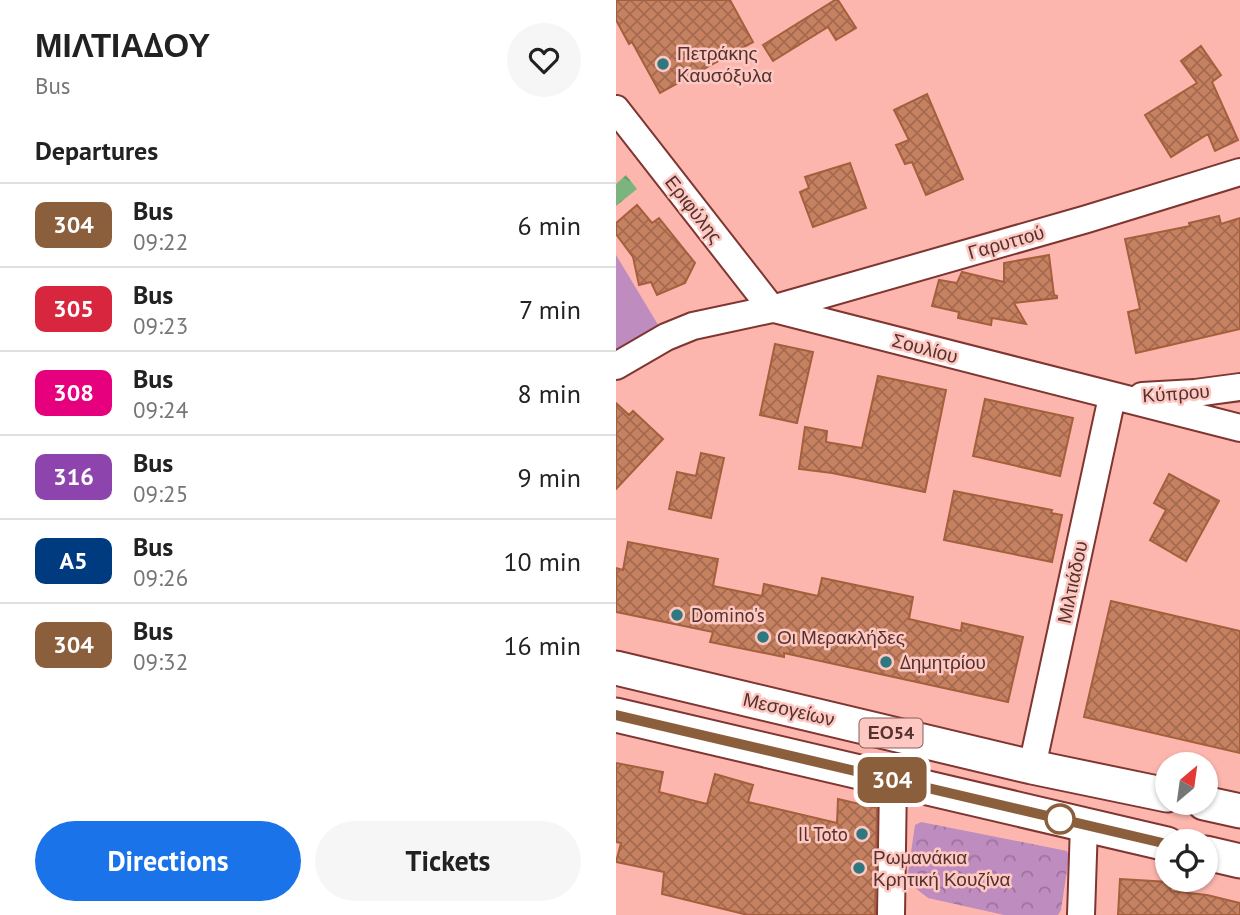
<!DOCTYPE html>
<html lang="en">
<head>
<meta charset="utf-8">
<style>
  :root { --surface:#fff; --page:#f6f6f6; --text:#222; --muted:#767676; --line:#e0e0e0; --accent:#1a73e8 }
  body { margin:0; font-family:"PT Sans",sans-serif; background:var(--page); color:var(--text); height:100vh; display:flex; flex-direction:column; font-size:26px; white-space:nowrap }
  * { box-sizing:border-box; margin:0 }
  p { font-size:23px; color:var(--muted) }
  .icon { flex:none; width:38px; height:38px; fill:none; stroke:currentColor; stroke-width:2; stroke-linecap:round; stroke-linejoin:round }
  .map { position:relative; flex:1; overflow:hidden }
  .sheet { display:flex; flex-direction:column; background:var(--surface); width:616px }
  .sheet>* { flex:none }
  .badge { padding:0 14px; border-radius:10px; font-size:24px; line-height:46px }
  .needle { width:46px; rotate:29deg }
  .buttons { position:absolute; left:539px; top:752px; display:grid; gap:14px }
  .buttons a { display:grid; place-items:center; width:63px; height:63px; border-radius:50%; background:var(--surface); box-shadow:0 2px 5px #0004; font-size:35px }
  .map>.badge { position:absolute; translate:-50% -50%; box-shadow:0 0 0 4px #fff }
  h2 { padding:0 35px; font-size:26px; line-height:63px }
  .round { display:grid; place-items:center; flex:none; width:74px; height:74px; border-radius:37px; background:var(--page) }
  .summary { display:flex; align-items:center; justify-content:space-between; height:119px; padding:0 35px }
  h1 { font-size:33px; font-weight:600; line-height:52px }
  .action { display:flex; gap:14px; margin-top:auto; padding:14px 35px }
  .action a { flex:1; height:80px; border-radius:42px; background:var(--accent); color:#fff; font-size:28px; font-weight:600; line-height:80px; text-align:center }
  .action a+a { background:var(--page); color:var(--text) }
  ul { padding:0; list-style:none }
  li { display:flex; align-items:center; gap:21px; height:84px; padding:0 35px; border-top:2px solid var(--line) }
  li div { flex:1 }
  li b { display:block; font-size:26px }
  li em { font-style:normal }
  li .badge { min-width:77px; font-weight:700; text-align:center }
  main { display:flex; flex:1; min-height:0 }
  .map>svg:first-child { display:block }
</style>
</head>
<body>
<main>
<section class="sheet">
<div class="summary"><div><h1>ΜΙΛΤΙΑΔΟΥ</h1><p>Bus</p></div><a class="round"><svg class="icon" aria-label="heart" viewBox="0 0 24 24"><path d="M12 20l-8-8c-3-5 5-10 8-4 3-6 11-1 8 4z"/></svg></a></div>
<h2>Departures</h2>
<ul>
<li><span class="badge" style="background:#8b5e3c;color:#fff">304</span><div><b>Bus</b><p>09:22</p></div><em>6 min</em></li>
<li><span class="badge" style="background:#d7263d;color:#fff">305</span><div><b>Bus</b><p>09:23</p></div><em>7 min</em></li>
<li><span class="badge" style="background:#e6007e;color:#fff">308</span><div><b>Bus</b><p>09:24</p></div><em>8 min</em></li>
<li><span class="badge" style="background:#8e44ad;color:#fff">316</span><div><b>Bus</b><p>09:25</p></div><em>9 min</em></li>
<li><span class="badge" style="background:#003b80;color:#fff">A5</span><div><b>Bus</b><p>09:26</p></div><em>10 min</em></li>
<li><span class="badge" style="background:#8b5e3c;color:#fff">304</span><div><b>Bus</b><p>09:32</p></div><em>16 min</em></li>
</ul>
<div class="action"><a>Directions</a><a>Tickets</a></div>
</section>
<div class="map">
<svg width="624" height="915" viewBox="0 0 624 915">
  <defs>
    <pattern id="park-crowns" width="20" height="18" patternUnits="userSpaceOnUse" patternTransform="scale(1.75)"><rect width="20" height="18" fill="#be8cbf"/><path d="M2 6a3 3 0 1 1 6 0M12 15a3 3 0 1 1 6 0" fill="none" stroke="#9d739c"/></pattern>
    <pattern id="water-ripples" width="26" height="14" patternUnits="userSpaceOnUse" patternTransform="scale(1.75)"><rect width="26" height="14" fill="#7bb47f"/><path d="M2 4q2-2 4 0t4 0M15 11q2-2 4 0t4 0" fill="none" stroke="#679368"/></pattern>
    <pattern id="building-cross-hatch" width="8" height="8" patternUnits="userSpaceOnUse" patternTransform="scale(1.75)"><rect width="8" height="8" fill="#c68161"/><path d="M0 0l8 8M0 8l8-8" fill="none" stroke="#a36a50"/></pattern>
  </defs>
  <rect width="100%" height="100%" fill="#fcb6ae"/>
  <path fill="#be8cbf" d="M0 255 44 328 0 365Z"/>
  <path fill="url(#park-crowns)" d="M305 822 451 851 453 857 445 910 442 915H388L312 898 298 887 292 873 299 825Z"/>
  <path fill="url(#water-ripples)" d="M10 175 21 189 0 206V184Z"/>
  <path fill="url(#building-cross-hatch)" stroke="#a65f3c" stroke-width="2" d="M0 0H114L137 42 44 93 16 42 13 44 0 20Z
    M219 0H222L240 28 220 40 212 27 157 61 147 45Z
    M585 46 605 75 596 82 622 140 599 151 592 134 555 157 529 115 581 83 565 61Z
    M311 94 347 179 310 195 296 162 289 164 280 145 293 140 278 110Z
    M234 163 250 208 197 227 184 192 193 188 189 177Z
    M21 205 36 223 43 218 79 263 69 283 41 295 35 282 23 285 17 257 0 234V223Z
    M603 216 605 224 624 218V329L520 353 512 312 524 309 509 239 574 226 573 223Z
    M433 255 438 295 441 296V298L398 303 410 324 376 318 375 325 342 318 343 312 316 306 323 280 341 283 346 272 388 282V263Z
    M159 344 197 352 181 423 144 415Z
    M262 376 330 390 309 492 216 473 183 469 189 427 211 431 210 442 246 448Z
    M369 399 457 418 444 476 357 456Z
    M0 403 13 415 17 411 47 439 0 489Z
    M85 453 108 458 95 518 53 509 61 472 80 476Z
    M553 474 603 501 570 561 534 540 550 510 538 503Z
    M338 491 436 510 435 513 446 515 436 562 328 540Z
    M12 542 102 559 97 586 146 596 148 584 202 596 206 578 297 597 293 619 345 631 346 623 407 637 392 702 168 653V657L94 642 97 632 0 612V568L7 570Z
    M495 601 624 631V753L468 717Z
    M0 763 47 772 43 792 91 804 99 774 137 785 132 802 221 823 222 799 261 808 259 915H132L46 894 48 872 0 862 5 843 0 842Z
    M504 879 553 882 555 891 591 895 624 903V915H502Z"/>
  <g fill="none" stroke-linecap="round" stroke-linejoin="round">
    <g stroke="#7f3530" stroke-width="30">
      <path id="minor" d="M0 109 156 309
        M158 309 624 428
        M0 366 50 337 77 326 156 309 471 219 624 172
        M526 396 579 393 624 387
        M416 767 496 397
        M275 915 277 780
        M465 915 468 825"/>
    </g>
    <g stroke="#7f3530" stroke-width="37">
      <path id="major" d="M0 668 416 767 551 795
        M0 715 551 844
        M588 803 624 811
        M590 853 624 861"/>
    </g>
    <use href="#minor" stroke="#fff" stroke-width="26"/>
    <use href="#major" stroke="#fff" stroke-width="33"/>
  </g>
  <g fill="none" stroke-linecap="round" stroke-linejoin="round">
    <g stroke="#fff" stroke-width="16">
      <path id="line" d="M0 715 551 844"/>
    </g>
    <use href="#line" stroke="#8b5e3c" stroke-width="10"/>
  </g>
  <g fill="#2f7880" stroke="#fec8c2" stroke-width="2.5">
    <circle cx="47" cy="64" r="7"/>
    <circle cx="61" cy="615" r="7"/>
    <circle cx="147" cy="637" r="7"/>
    <circle cx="270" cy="662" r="7"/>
    <circle cx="246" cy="834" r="7"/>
    <circle cx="243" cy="868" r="7"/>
  </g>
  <circle fill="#fff" stroke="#8b5e3c" stroke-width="3.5" cx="444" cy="819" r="14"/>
  <g text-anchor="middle" stroke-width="5" stroke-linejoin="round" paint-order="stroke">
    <rect fill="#fec8c2" stroke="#875e5a" stroke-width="2" x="243.5" y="718.5" width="63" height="29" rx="5"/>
    <g font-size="18" font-weight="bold" fill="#54312d">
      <text x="275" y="739">ΕΟ54</text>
    </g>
    <g font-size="19" fill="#54312d" stroke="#fec8c2" text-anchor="start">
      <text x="61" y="60">Πετράκης<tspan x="61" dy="22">Καυσόξυλα</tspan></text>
      <text x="75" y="622">Domino's</text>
      <text x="161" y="644">Οι Μερακλήδες</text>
      <text x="284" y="669">Δημητρίου</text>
      <text x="232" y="841" text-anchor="end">Il Toto</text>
      <text x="257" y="864">Ρωμανάκια<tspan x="257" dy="22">Κρητική Κουζίνα</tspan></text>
    </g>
    <g font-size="19" fill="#54312d" stroke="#fec8c2">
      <text transform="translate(78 209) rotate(52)" y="7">Εριφύλης</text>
      <text transform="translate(390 242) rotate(-16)" y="7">Γαρυττού</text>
      <text transform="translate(309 348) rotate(15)" y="7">Σουλίου</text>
      <text transform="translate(560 393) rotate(-4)" y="7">Κύπρου</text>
      <text transform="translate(456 582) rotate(-78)" y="7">Μιλτιάδου</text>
      <text transform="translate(173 709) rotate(13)" y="7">Μεσογείων</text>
    </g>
  </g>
</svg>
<div class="buttons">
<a><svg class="needle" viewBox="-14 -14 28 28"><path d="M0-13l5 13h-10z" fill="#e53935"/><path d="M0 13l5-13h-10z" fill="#767676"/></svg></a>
<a><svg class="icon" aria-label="locate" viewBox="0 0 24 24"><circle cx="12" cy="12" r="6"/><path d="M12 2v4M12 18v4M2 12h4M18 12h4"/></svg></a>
</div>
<b class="badge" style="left:276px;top:780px;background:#8b5e3c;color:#fff">304</b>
</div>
</main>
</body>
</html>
